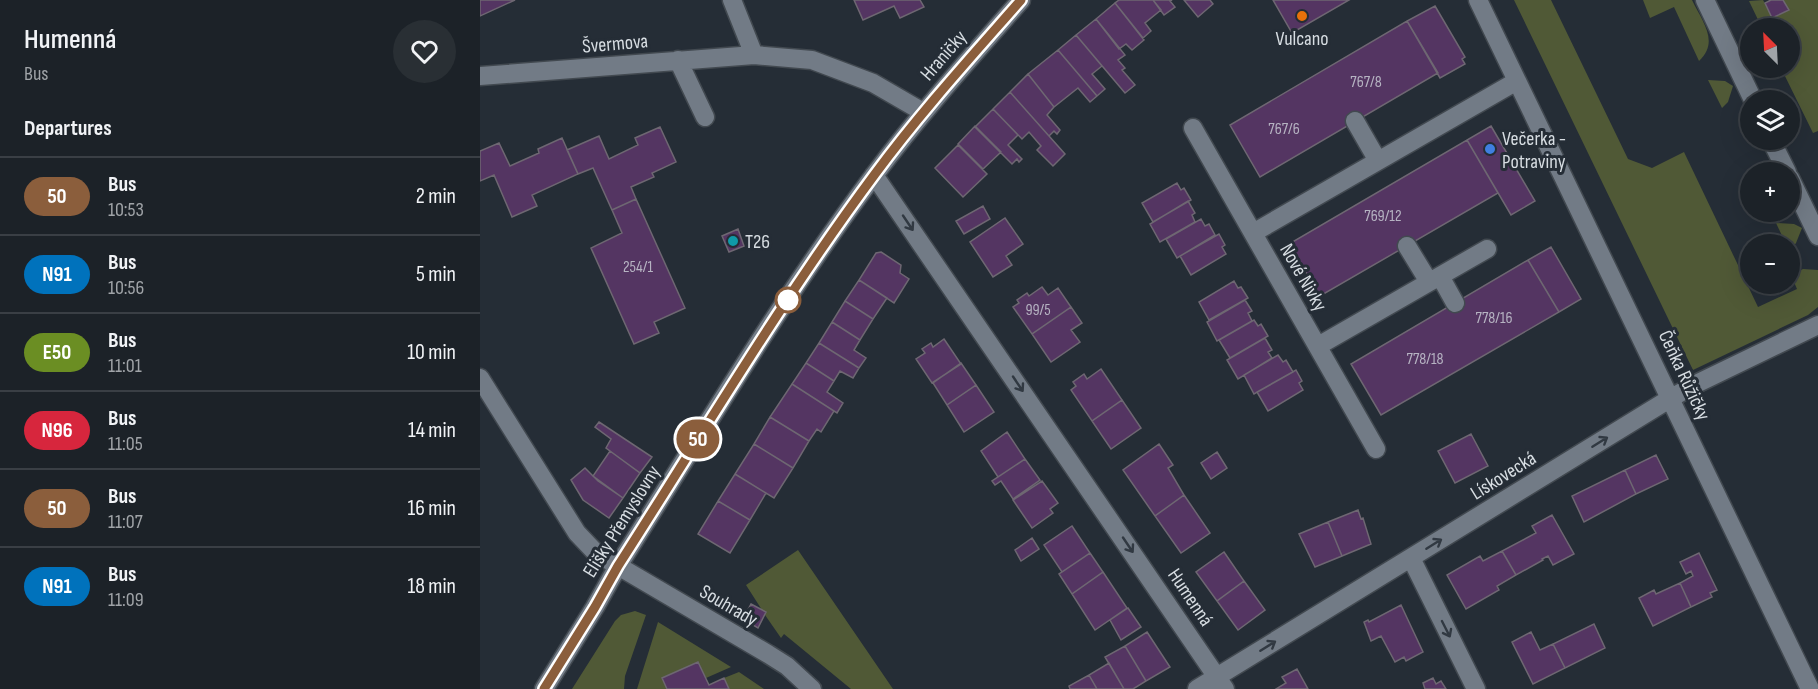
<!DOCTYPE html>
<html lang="en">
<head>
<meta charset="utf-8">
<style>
  :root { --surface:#1c2228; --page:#292f34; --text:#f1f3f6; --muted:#a0a4a8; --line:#3a3f45 }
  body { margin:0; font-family:"Sofia Sans Condensed",sans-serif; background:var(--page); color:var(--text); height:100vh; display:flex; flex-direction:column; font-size:22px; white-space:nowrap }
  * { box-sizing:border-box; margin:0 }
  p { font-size:20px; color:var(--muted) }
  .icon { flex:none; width:33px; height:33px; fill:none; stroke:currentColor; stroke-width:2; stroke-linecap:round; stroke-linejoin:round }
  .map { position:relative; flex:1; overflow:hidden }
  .details { display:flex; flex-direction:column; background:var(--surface); width:480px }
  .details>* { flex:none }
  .badge { padding:0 12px; border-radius:20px; font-size:21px; line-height:39px }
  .needle { width:39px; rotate:336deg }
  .buttons { position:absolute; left:1260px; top:18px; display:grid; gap:12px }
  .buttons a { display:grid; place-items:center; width:60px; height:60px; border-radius:50%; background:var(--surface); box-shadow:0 6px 24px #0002,0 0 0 2px var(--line); font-size:30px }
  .map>.badge { position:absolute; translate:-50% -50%; box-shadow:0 0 0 3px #fff }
  h2 { padding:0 24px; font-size:22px; line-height:54px }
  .round { display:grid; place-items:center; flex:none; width:63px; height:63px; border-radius:32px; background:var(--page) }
  .head { display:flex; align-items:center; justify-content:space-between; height:102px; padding:0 24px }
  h1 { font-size:28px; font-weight:600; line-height:45px }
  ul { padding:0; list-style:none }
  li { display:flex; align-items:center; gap:18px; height:78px; padding:0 24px; border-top:2px solid var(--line) }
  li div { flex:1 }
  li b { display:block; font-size:22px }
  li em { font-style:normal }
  li .badge { min-width:66px; font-weight:700; text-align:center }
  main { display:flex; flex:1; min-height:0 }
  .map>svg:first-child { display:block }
</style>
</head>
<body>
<main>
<section class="details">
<div class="head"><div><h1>Humenná</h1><p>Bus</p></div><a class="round"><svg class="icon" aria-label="heart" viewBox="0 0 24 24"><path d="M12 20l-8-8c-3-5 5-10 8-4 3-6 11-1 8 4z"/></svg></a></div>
<h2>Departures</h2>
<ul>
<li><span class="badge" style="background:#8b5e3c;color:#fff">50</span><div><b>Bus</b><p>10:53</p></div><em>2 min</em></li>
<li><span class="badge" style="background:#0072bc;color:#fff">N91</span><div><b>Bus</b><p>10:56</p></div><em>5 min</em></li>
<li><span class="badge" style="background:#6b8e23;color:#fff">E50</span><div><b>Bus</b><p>11:01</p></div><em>10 min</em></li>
<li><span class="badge" style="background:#d7263d;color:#fff">N96</span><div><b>Bus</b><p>11:05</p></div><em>14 min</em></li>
<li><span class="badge" style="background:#8b5e3c;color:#fff">50</span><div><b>Bus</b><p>11:07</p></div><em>16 min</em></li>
<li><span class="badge" style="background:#0072bc;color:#fff">N91</span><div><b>Bus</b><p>11:09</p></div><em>18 min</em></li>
</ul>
</section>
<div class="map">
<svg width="1338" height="689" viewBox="0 0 1338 689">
  <rect width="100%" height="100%" fill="#252d36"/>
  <path fill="#505936" d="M1034 0H1071L1148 159 1172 168 1204 152 1278 307 1317 289 1311 275 1323 269 1338 270V307L1328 315 1213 370Z
    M1163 0H1212C1222 21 1240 42 1219 61L1194 7 1170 18Z
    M1283 0 1293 18 1308 10 1303 0H1338V131L1333 133 1301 68H1310V28H1282L1269 1Z
    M1228 80 1245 81 1253 86 1248 102 1242 108Z
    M1296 223 1314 224 1322 228 1316 243 1310 251V244H1306Z
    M318 550 413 689H371L304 634 301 638 285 615 286 612 282 610 266 585Z
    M155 611 166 615 145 676 144 689H92L135 621 141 615Z
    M178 622 251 667 226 678 218 662 182 678 187 689H157Z
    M259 672 284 689H249L244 678Z"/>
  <path fill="#543562" stroke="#6e6772" stroke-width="1.5" d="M0 0H35L0 16Z
    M374 0H440L444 7 420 18 414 6 383 20Z
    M639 0H673L681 10 665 23 671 31 663 38 635 3Z
    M673 0H692L690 1 695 7 684 15Z
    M704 0H730L733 4 718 17Z
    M793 0H869L812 33Z
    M1291 0H1303L1309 10 1292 18 1285 3Z
    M635 3 664 40 652 50 646 44 639 49 616 19Z
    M955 6 985 57 982 59 985 64 960 78 927 21Z
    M616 19 645 55 638 60 645 68 642 70 655 85 645 93 596 35Z
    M927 21 958 73 780 177 750 125Z
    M596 35 622 66 612 74 625 89 617 96 578 50Z
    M578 50 617 96 610 102 598 88 574 107 548 74Z
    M548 74 574 107 567 115 580 130 577 134 574 131 569 136 530 92Z
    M530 92 585 154 573 166 557 150 561 146 549 132 542 139 513 109Z
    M513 109 538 135 528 145 542 159 539 162 537 159 532 164 495 127Z
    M495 126 521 152 503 169 478 144Z
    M1011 126 1055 201 1031 215 987 140Z
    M180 127 196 162 172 173 174 177 151 187 156 199 132 210 113 168 98 174 87 150 119 136 129 159 158 145 155 138Z
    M82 138 98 174 52 195 57 206 32 217 14 175 0 181V151L19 143 30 166 59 153 58 149Z
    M987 140 1018 193 840 296 809 244Z
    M478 145 507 174 483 197 455 168Z
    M697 183 701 190 704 188 711 200 673 222 662 203Z
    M156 199 205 308 174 322 179 333 154 344 111 248 142 233 132 210Z
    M708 201 715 213 712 215 715 222 680 242 670 224Z
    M503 206 510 219 484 234 476 221Z
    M525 218 543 244 526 256 532 265 513 277 490 242Z
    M721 219 725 226 729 224 735 235 697 258 686 239Z
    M258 229 264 246 249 252 242 236Z
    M739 234 745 245 742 247 746 254 711 275 700 256Z
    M1071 247 1101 299 1079 312 1048 260Z
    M401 252 421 265 420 273 429 279 414 303 379 280 396 253Z
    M1048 260 1079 312 901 415 871 364Z
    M379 280 407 298 393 319 365 301Z
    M754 281 758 288 761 287 768 298 729 320 719 302Z
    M562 287 568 295 578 288 591 307 552 334 533 307 539 303 537 300 547 293 549 296Z
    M765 300 772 311 768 313 772 321 737 341 727 322Z
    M365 301 393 319 380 340 352 322Z
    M591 307 602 323 591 330 600 342 571 362 552 334Z
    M774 320 778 326 781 324 788 336 750 358 739 340Z
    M352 322 380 340 374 350 386 358 379 368 339 343Z
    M785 338 792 350 788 352 792 358 758 379 747 360Z
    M464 339 481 364 452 383 436 359 445 353 442 349 451 343 453 347Z
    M339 343 379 368 373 378 360 371 354 381 326 363Z
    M798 355 803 362 806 360 813 372 774 394 764 375Z
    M326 363 354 381 347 392 363 403 357 413 312 384Z
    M481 363 496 385 467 405 453 383Z
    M621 369 642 400 612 421 591 390 596 386 593 382 604 374 607 379Z
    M816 370 822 381 819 383 823 390 788 411 777 392Z
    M312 384 354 411 341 432 337 429 329 441 290 417Z
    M496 385 514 412 484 432 467 405Z
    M642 400 661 428 631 449 612 421Z
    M290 417 329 441 313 468 274 444Z
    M119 422 172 457 160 473 126 448 131 439 115 427Z
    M527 432 545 459 518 477 501 451Z
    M991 434 1008 466 975 483 958 451Z
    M274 444 313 468 294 498 255 474Z
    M679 444 693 465 688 468 704 495 675 516 643 470Z
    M130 451 160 473 143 498 113 476Z
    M737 452 747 468 731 479 721 463Z
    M1176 455 1188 479 1156 494 1145 470Z
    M545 459 560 480 533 499 521 481 515 485 512 481Z
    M105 468 118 481 143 498 129 518 103 500 91 480Z
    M1145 470 1156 494 1104 522 1092 496Z
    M255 474 286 493 270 520 238 501Z
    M562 481 578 503 570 509 573 513 552 528 533 500Z
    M704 495 730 533 701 553 675 516Z
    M238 501 270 520 250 553 218 534Z
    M878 510 881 519 883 518 891 544 862 556 848 522Z
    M1072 515 1094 554 1073 565 1068 556 1062 559 1063 560 1036 575 1022 551 1056 533 1052 526Z
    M848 522 862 556 835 567 819 534Z
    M592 526 610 553 582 572 564 545Z
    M552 538 559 549 541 561 535 550Z
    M1022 551 1036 575 1017 586 1019 590 986 609 967 575 1000 556 1003 561Z
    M744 552 764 581 737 601 716 572Z
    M610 553 623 572 592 594 579 574Z
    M1219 553 1237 590 1230 593 1232 597 1211 607 1200 583 1213 576 1211 571 1206 574 1200 562Z
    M623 572 647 608 615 630 592 594Z
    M764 581 785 610 758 630 737 601Z
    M1200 583 1211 607 1173 626 1159 598 1174 590 1176 594Z
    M271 604 286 612 278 628 263 619Z
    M921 605 943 652 926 661 924 657 915 662 901 636 891 641 884 622 888 620 889 622Z
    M648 608 661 627 641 640 630 620Z
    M1114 624 1125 648 1085 668 1073 644Z
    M667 632 690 667 666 681 645 646Z
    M1051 632 1060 650 1073 644 1085 668 1053 684 1032 642Z
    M645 646 666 681 653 689H644L625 657Z
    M218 662 229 685 244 678 249 689H187L182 678Z
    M629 663 644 689H617L609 675Z
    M817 669 828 689H796L806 683 802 677Z
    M609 675 617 689H590L589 686Z
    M953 678 956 684 961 681 966 689H945L943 683Z"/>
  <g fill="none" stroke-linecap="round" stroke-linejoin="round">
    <g stroke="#424950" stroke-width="21">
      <path id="minor" d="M252 0 274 55
        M998 0 1330 689
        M1225 0 1273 100
        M198 60 225 117
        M0 76 274 55 332 60 393 83 443 112
        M875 121 898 161
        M713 128 896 449
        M1291 140 1307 172
        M394 175 745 689
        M1310 178 1338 236
        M773 233 1037 81
        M927 246 949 282
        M960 276 975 303
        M838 346 1007 249
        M0 378 97 533 116 553 288 654 307 666 332 689
        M931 558 996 689
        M64 689 115 607 138 566C222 434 301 299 395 174 440 114 491 57 541 0
        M717 689 1191 398 1216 384 1338 325"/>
    </g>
    <use href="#minor" stroke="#727b86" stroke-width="18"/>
  </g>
  <defs><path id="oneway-shaft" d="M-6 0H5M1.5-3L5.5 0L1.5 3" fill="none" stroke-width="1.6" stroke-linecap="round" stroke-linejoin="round" transform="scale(1.5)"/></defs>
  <g stroke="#313942">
    <use href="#oneway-shaft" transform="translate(428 223) rotate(56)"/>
    <use href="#oneway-shaft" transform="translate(538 384) rotate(56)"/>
    <use href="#oneway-shaft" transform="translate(1120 442) rotate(-32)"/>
    <use href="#oneway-shaft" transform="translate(954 544) rotate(-32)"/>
    <use href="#oneway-shaft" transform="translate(648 545) rotate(56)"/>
    <use href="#oneway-shaft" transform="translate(966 629) rotate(63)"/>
    <use href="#oneway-shaft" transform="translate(788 646) rotate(-32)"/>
  </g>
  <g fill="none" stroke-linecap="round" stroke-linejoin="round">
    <g stroke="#fff" stroke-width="14">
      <path id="line" d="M64 689 115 607 138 566C222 435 302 299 395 174 440 113 491 57 541 0"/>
    </g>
    <use href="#line" stroke="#8b5e3c" stroke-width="9"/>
  </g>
  <circle fill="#e8710a" stroke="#252d36" stroke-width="2" cx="822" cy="16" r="6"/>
  <circle fill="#3f7fe0" stroke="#252d36" stroke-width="2" cx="1010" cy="149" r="6"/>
  <circle fill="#0f9aa8" stroke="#252d36" stroke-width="2" cx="253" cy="241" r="6"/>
  <circle fill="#fff" stroke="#8b5e3c" stroke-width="3" cx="308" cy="300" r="12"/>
  <g text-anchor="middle" stroke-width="6" stroke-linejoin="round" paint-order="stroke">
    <g font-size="16" fill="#b6b3c2">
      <text x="886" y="87">767/8</text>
      <text x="804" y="134">767/6</text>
      <text x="903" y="221">769/12</text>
      <text x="158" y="272">254/1</text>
      <text x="558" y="315">99/5</text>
      <text x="1014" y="323">778/16</text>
      <text x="945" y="364">778/18</text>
    </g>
    <g font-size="20" fill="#d7dde2" stroke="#252d36" text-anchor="start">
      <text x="822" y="45" text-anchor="middle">Vulcano</text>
      <text x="1022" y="145">Večerka -<tspan x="1022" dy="23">Potraviny</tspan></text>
      <text x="265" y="248">T26</text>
    </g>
    <g font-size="20" fill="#d7dde2" stroke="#252d36">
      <text transform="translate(135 43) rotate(-5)" y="7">Švermova</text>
      <text transform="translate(463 55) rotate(-49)" y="7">Hraničky</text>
      <text transform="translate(824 277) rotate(60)" y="7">Nové Nivky</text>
      <text transform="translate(1205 375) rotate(65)" y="7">Čeňka Růžičky</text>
      <text transform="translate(1023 475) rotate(-32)" y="7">Lískovecká</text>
      <text transform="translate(141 521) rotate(-58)" y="7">Elišky Přemyslovny</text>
      <text transform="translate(711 597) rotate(56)" y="7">Humenná</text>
      <text transform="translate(249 605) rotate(30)" y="7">Souhrady</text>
    </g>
  </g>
</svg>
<div class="buttons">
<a><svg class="needle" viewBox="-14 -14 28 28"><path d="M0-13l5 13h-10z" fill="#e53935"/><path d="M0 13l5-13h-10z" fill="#a0a4a8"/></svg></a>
<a><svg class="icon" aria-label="layers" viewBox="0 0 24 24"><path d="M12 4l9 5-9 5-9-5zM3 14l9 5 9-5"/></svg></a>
<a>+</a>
<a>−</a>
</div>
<b class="badge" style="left:218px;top:439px;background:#8b5e3c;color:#fff">50</b>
</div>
</main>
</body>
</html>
